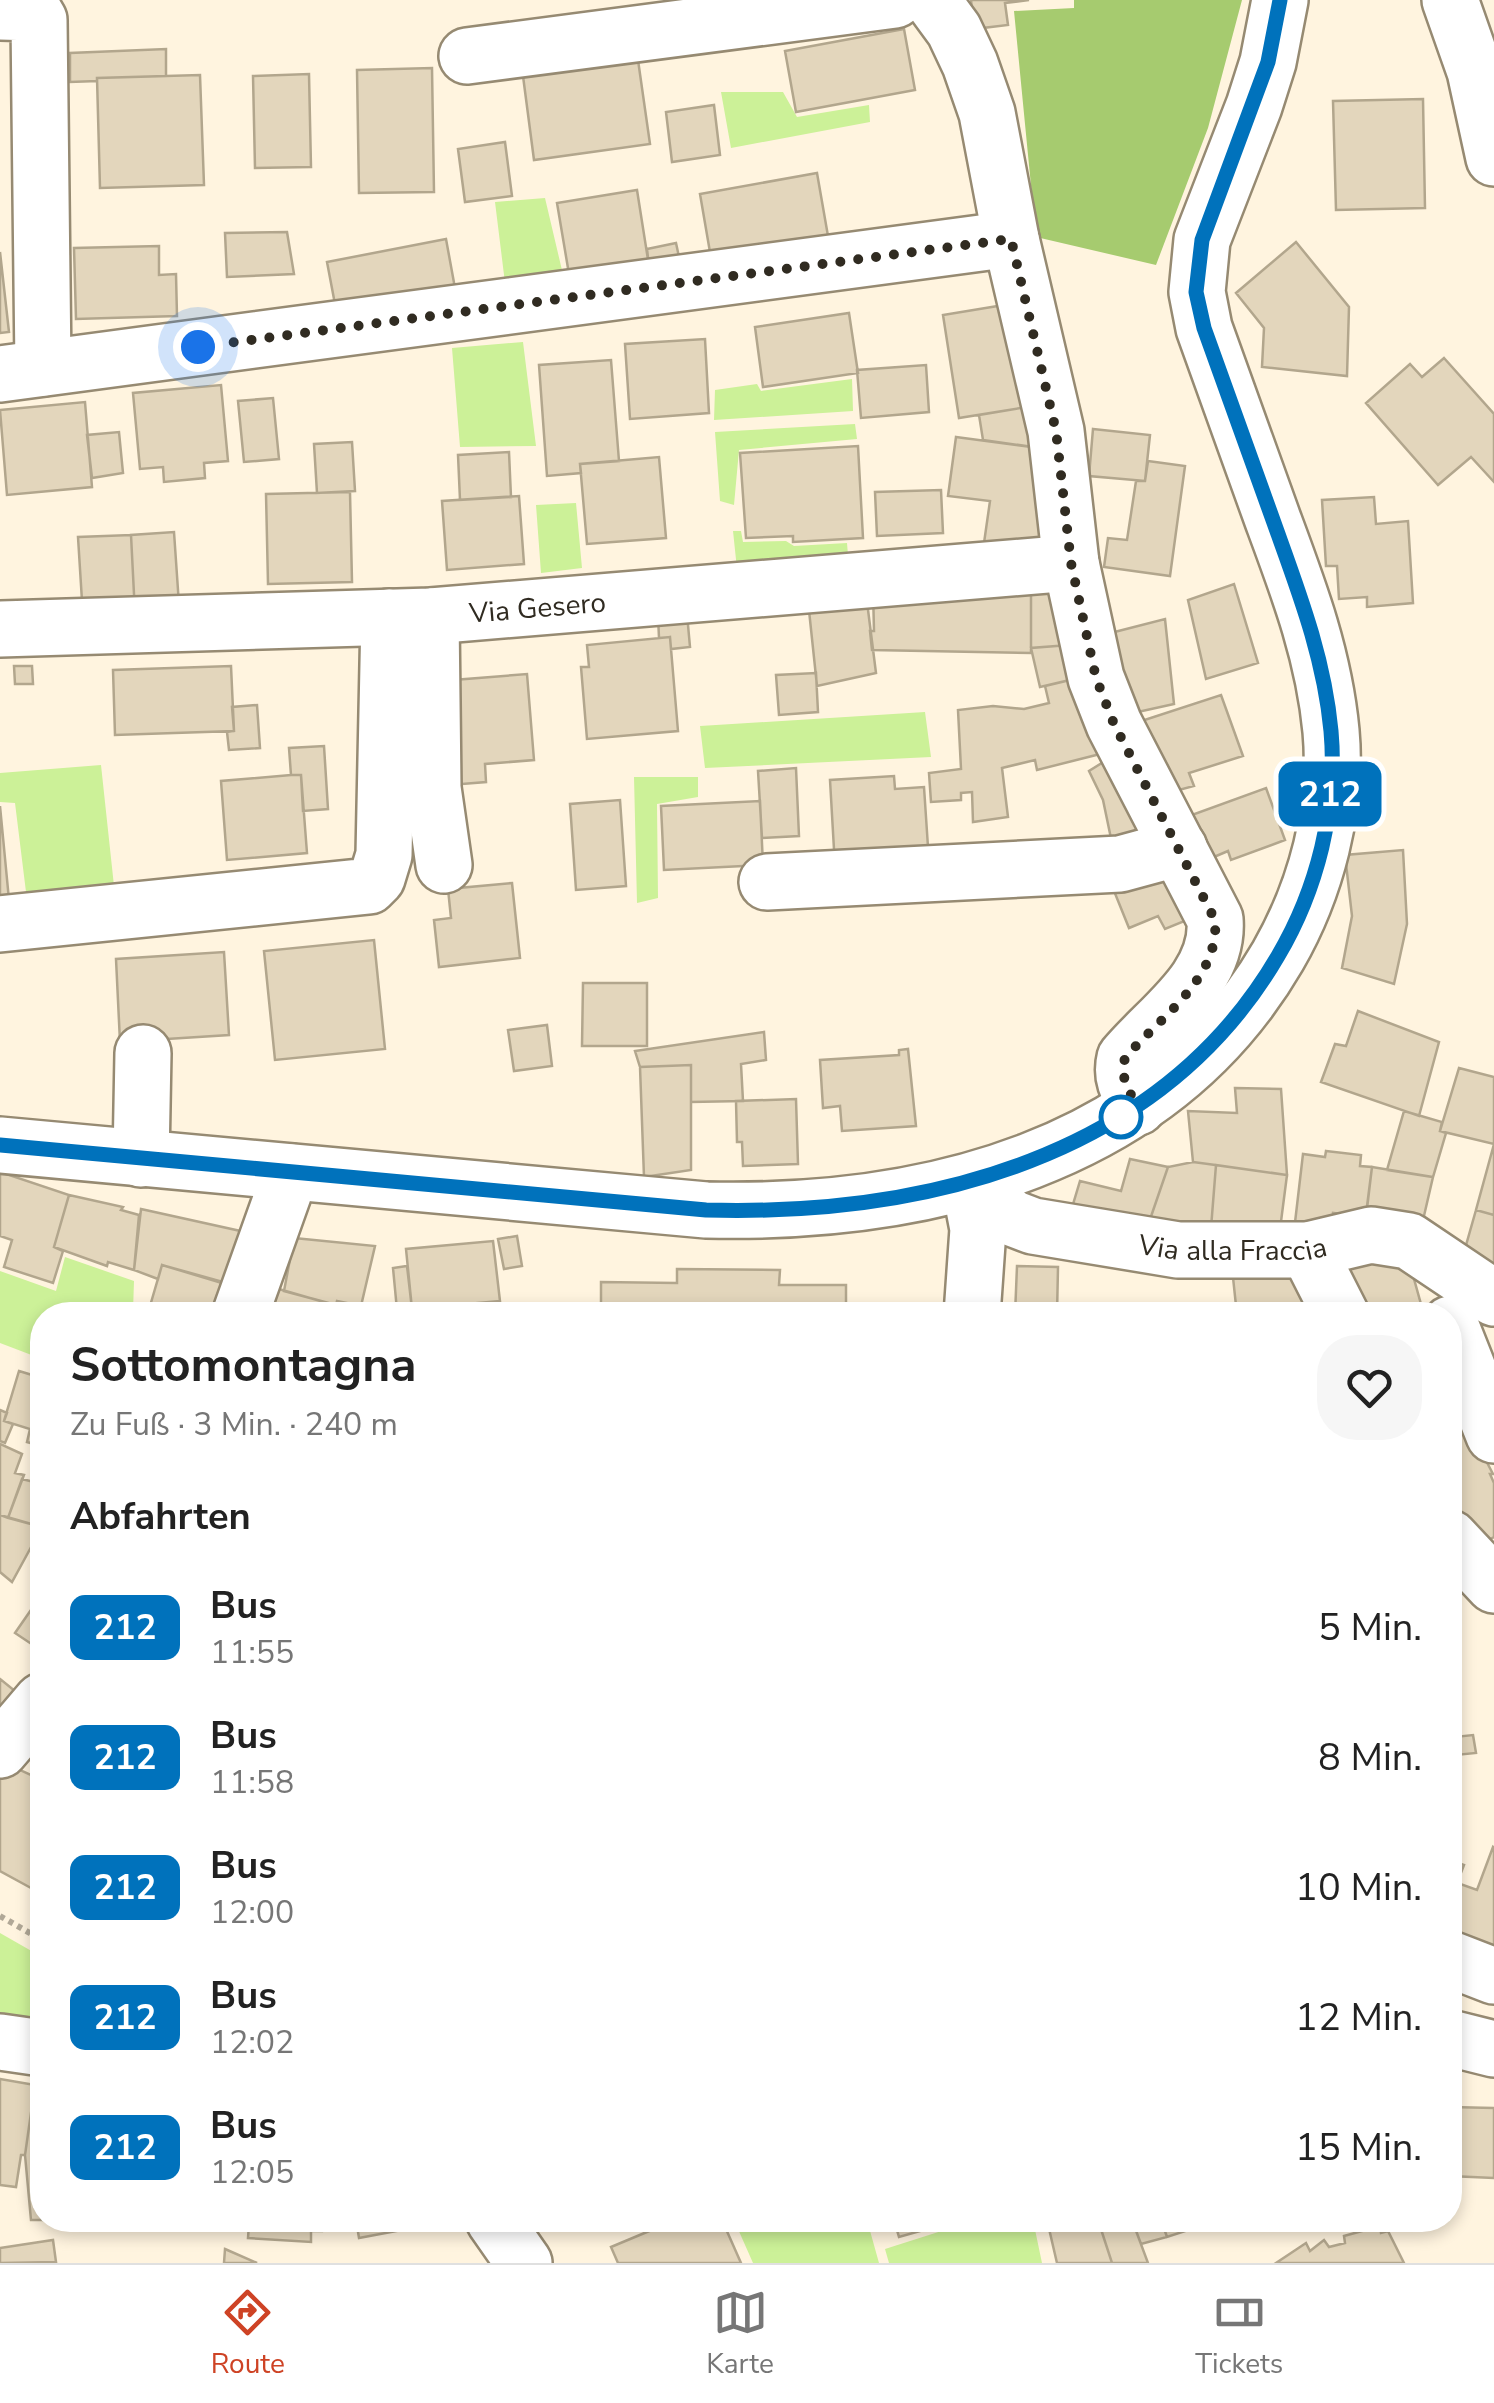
<!DOCTYPE html>
<html lang="de">
<head>
<meta charset="utf-8">
<style>
  :root { --surface:#fff; --page:#f6f6f6; --text:#222; --muted:#767676; --line:#e0e0e0; --accent:#ce4325 }
  body { margin:0; font-family:"Nunito Sans",sans-serif; background:var(--page); color:var(--text); height:100vh; display:flex; flex-direction:column; font-size:38px; white-space:nowrap }
  * { box-sizing:border-box; margin:0 }
  p { font-size:32px; color:var(--muted) }
  .icon { flex:none; width:55px; height:55px; fill:none; stroke:currentColor; stroke-width:2; stroke-linecap:round; stroke-linejoin:round }
  .map { position:relative; flex:1; overflow:hidden }
  .details { position:absolute; left:30px; top:1302px; width:1432px; height:930px; display:flex; flex-direction:column; background:var(--surface); border-radius:40px; box-shadow:0 5px 15px #0003 }
  .details>* { flex:none }
  .badge { padding:0 20px; border-radius:15px; font-size:35px; line-height:65px }
  .you { position:absolute; width:50px; height:50px; margin:-25px; border:8px solid #fff; border-radius:50%; background:#1a73e8; box-shadow:0 0 0 15px #1a73e833 }
  .map>.badge { position:absolute; translate:-50% -50%; box-shadow:0 0 0 5px #fff }
  h2 { padding:0 40px; font-size:38px; line-height:90px }
  .round { display:grid; place-items:center; flex:none; width:105px; height:105px; border-radius:40px; background:var(--page) }
  .summary { display:flex; align-items:center; justify-content:space-between; height:170px; padding:0 40px }
  h1 { font-size:48px; font-weight:700; line-height:75px }
  ul { padding:0; list-style:none }
  li { display:flex; align-items:center; gap:30px; height:130px; padding:0 40px }
  li div { flex:1 }
  li b { display:block; font-size:38px }
  li em { font-style:normal }
  li .badge { min-width:110px; font-weight:700; text-align:center }
  .dock { display:flex; justify-content:space-around; align-items:center; height:140px; border-top:2px solid var(--line); background:var(--surface); font-size:28px; color:var(--muted) }
  .dock a { display:grid; justify-items:center; gap:5px }
  .dock .active { color:var(--accent) }
  .map>svg:first-child { display:block }
</style>
</head>
<body>
<div class="map">
<svg width="1494" height="2263" viewBox="0 0 1494 2263">
  <rect width="100%" height="100%" fill="#fff4df"/>
  <path fill="#ccf198" d="M721 92H783L797 117 869 105 870 122 731 148Z
    M545 198 565 283 506 291 495 202Z
    M523 342 536 446 460 447 452 348Z
    M852 379 853 411 714 420 715 390 757 384 761 391Z
    M855 424 857 439 739 450 734 505 720 501 715 432Z
    M576 503 582 568 541 573 536 505Z
    M733 531H741L743 542 786 541 794 546 847 543 848 555 737 569Z
    M925 712 931 757 705 768 700 726Z
    M101 765 114 886 26 892 15 803 0 802V773Z
    M634 777H698V797L657 804 658 898 637 903Z
    M65 1257 134 1281 133 1311 141 1315H42V1359L0 1343V1271L56 1291Z
    M0 1933 42 1957V2033L0 2025Z
    M734 2220H867L879 2263H753Z
    M976 2220H1033L1042 2263H889L885 2249Z"/>
  <path fill="#a6cb6f" d="M1074 0H1242L1208 128 1156 265 1036 237 1014 11 1074 8Z"/>
  <path fill="#e3d6bc" stroke="#b2a68d" stroke-width="2.5" d="M971 0H1029L1005 3 1008 25 974 29Z
    M904 29 915 90 796 112 785 51Z
    M166 49V76L97 78V81L70 82V53Z
    M638 60 650 144 534 160 523 76Z
    M432 68 434 192 359 193 357 70Z
    M309 74 311 167 255 168 253 76Z
    M200 75 204 185 100 188 97 78Z
    M1423 99 1425 208 1336 210 1333 101Z
    M714 105 720 155 672 162 666 112Z
    M505 142 512 196 465 202 458 149Z
    M817 173 828 236 711 258 700 194Z
    M637 190 649 266 570 280 557 203Z
    M287 232 294 274 227 277 225 233Z
    M446 239 457 299 338 320 327 262Z
    M1296 242 1349 307 1347 376 1262 367 1264 328 1236 293Z
    M676 243 684 280 649 266 647 249Z
    M159 246V275L176 274 177 316 76 319 74 248Z
    M0 252 9 332 0 333Z
    M1016 303 1033 406 959 418 943 315Z
    M849 313 858 373 763 387 755 327Z
    M705 339 709 413 630 419 625 344Z
    M1444 358 1494 414V482L1471 457 1438 485 1366 403 1410 364 1422 377Z
    M611 360 619 461 580 464 581 473 547 476 539 365Z
    M926 365 929 412 861 418 857 370Z
    M221 385 228 461 204 463 205 478 164 482 163 467 140 469 133 393Z
    M273 398 279 459 244 462 238 401Z
    M85 402 92 487 7 495 0 410Z
    M1033 406 1040 448 983 440 979 415Z
    M1093 429 1150 435 1145 481 1089 476Z
    M119 432 123 473 92 478 87 435Z
    M956 437 1054 450 1040 551 984 543 990 501 948 496Z
    M352 442 355 491 317 493 314 444Z
    M858 446 863 538 793 542V536L746 538 740 453Z
    M509 452 511 497 460 500 458 455Z
    M659 457 666 538 587 544 580 464Z
    M1148 461 1185 466 1170 576 1104 567 1108 538 1127 540 1136 481H1145Z
    M941 490 943 533 877 536 875 492Z
    M350 492 352 582 268 584 266 494Z
    M519 496 524 564 447 570 442 501Z
    M1374 497 1376 524 1408 521 1413 603 1367 607V597L1339 599 1337 566H1326L1322 500Z
    M174 532 180 619 135 614 131 535Z
    M131 535 135 614 82 601 78 537Z
    M1234 584 1258 663 1206 679 1188 600Z
    M865 586 876 673 817 686 808 601Z
    M873 590 1031 593V653L872 650 870 631H874Z
    M1031 593H1075L1082 644 1031 648Z
    M687 614 690 647 671 649 670 637 659 638 658 616Z
    M1165 619 1174 704 1115 717 1099 636Z
    M670 637 678 731 587 739 581 667H589L587 645Z
    M1082 644 1091 675 1040 687 1031 648Z
    M14 666H32L33 684H15Z
    M231 666 234 731 115 735 113 670Z
    M816 673 818 712 779 715 776 675Z
    M527 674 534 760 485 764 486 782 450 785 441 681Z
    M1091 675 1108 752 1037 770 1035 760 1002 768 1008 817 973 822 972 792 961 793V800L931 802 929 773 961 769 958 710 993 706 1024 709 1049 703 1045 686Z
    M1221 695 1243 756 1189 773 1194 786 1160 795 1123 727Z
    M257 705 260 748 229 750 227 732 234 731 232 707Z
    M324 746 328 809 303 811 301 775H291L289 748Z
    M1121 751 1158 846 1113 848 1103 800 1089 771Z
    M796 768 799 836 762 838 758 771Z
    M291 775H301L307 853 227 860 221 781Z
    M894 776 895 789 924 787 929 862 835 867 830 780Z
    M1266 788 1285 840 1231 860 1228 851 1195 865 1178 820Z
    M620 800 626 886 576 890 570 804Z
    M760 801 763 865 664 870 661 806Z
    M0 806 9 900H0Z
    M1403 850 1407 924 1394 984 1342 968 1352 916 1345 855Z
    M1162 875 1192 918 1165 929 1158 916 1129 928 1112 886Z
    M512 883 520 958 439 967 434 920 451 918 448 889Z
    M374 940 385 1049 275 1060 264 951Z
    M224 952 229 1035 120 1042 116 959Z
    M583 983H647V1046H582Z
    M1358 1011 1439 1042 1419 1116 1321 1082 1335 1044 1346 1046Z
    M547 1025 552 1066 514 1071 508 1030Z
    M764 1032 766 1060 741 1064 743 1101 691 1102V1065L640 1067 635 1051Z
    M908 1049 916 1126 842 1131 840 1106 823 1108 820 1060 899 1055V1050Z
    M691 1065V1170L644 1177 640 1067Z
    M1459 1068 1494 1077V1144L1440 1131Z
    M1235 1088 1281 1089 1287 1175 1193 1162 1188 1111 1237 1113Z
    M796 1099 798 1164 743 1166 742 1142H737L736 1101Z
    M1404 1111 1442 1122 1440 1131 1446 1133 1433 1177 1387 1170Z
    M1494 1144V1215L1476 1210Z
    M1326 1151 1361 1155 1360 1166 1372 1167 1366 1217 1333 1213 1331 1235 1294 1231 1303 1154 1325 1157Z
    M1130 1159 1168 1167 1145 1234 1068 1221 1080 1181 1121 1191Z
    M1193 1162 1216 1165 1211 1228 1145 1234 1168 1167Z
    M1216 1165 1287 1175 1279 1237 1211 1228Z
    M1372 1167 1433 1177 1420 1233 1365 1222Z
    M0 1172 69 1195 54 1247 63 1251 53 1283 4 1267 12 1240 0 1236Z
    M69 1195 123 1207 121 1210 139 1215 134 1270 108 1262 107 1266 54 1247Z
    M141 1209 245 1232 230 1284 162 1265 158 1279 134 1270Z
    M1476 1210 1494 1215V1280L1459 1270Z
    M517 1236 522 1266 504 1269 498 1239Z
    M294 1238 375 1246 361 1306 337 1301 336 1305 284 1291Z
    M493 1241 500 1301 412 1309 406 1249Z
    M1404 1243 1424 1315H1365L1358 1288 1333 1293 1323 1257Z
    M1299 1260 1310 1315H1237L1232 1268Z
    M162 1265 222 1283 212 1315H184L150 1306Z
    M407 1266 412 1309 397 1310 393 1268Z
    M1017 1266 1058 1267 1057 1315H1015Z
    M677 1269 780 1270 779 1285H846V1315H601V1282L677 1283Z
    M265 1285 331 1304 327 1315H267Z
    M1450 1360 1470 1430 1450 1440Z
    M19 1371 42 1378V1446L27 1442 30 1429 4 1421Z
    M0 1410 7 1413 4 1421 13 1424 5 1443 0 1441Z
    M1470 1430 1493 1474H1490L1494 1483V1537L1464 1552 1450 1521V1440Z
    M0 1444 22 1454 15 1473 24 1475 8 1518 0 1515Z
    M22 1479 42 1484V1527L8 1518Z
    M0 1515 42 1527 12 1582 0 1572Z
    M33 1607 42 1613V1651L15 1633Z
    M0 1679 26 1700 0 1733Z
    M1473 1735 1476 1753 1456 1755 1454 1737Z
    M0 1761 42 1780V1894L0 1871Z
    M1493 1847 1494 1848V1962L1450 1946 1452 1881 1477 1890Z
    M1450 1860 1464 1865 1457 1883 1452 1881 1450 1887Z
    M0 2079 35 2085 25 2155H21L16 2187 0 2185Z
    M35 2085H42V2220H31L25 2155Z
    M1450 2107 1494 2108V2178L1450 2176Z
    M236 2220H323L322 2231H311V2242L248 2238 249 2224 236 2223Z
    M356 2220H422L423 2226 359 2238Z
    M664 2220H722L741 2263H618L611 2247 666 2224Z
    M894 2220H959L899 2237Z
    M1047 2220H1098L1112 2263H1057Z
    M1098 2220H1132L1148 2263H1112Z
    M1132 2220H1161L1167 2237 1141 2244Z
    M1161 2220H1206L1207 2224 1167 2237Z
    M1206 2220H1242L1210 2230Z
    M1380 2226 1381 2233 1388 2231 1404 2263H1276L1306 2243 1310 2251 1324 2240 1329 2247 1345 2243 1344 2236Z
    M53 2240 56 2262 0 2263V2248Z
    M225 2249 257 2263H224Z"/>
  <g fill="none" stroke-linecap="round" stroke-linejoin="round">
    <g stroke="#968a72" stroke-width="60">
      <g id="minor">
        <path d="M932 0 954 30 970 64 987 113 1011 239 1056 431 1071 563 1096 678 1114 724 1215 919C1220 979 1159 1017 1125 1058 1120 1078 1128 1090 1138 1107"/>
        <path d="M1450 0 1475 71 1494 158"/>
        <path d="M0 12 35 13 39 20 43 368"/>
        <path d="M467 56 895 0"/>
        <path d="M0 374 1011 239"/>
        <path d="M431 616 433 788 444 865"/>
        <path id="s1" d="M0 629 431 616 1071 563"/>
        <path d="M767 882 1120 864 1179 848"/>
        <path d="M0 924 369 886 377 878 384 855 389 617"/>
        <path d="M0 1145 706 1210C925 1215 1160 1159 1278 956 1316 890 1338 808 1331 731 1324 656 1299 590 1273 520 1250 456 1227 392 1204 328L1197 292 1202 240 1254 106 1268 62 1280 0"/>
        <path d="M141 1159 143 1053"/>
        <path id="s2" d="M969 1182 1012 1218 1033 1226 1178 1250H1308L1371 1235 1409 1241 1494 1298"/>
        <path d="M969 1182 978 1229 972 1315"/>
        <path d="M1308 1250 1341 1315"/>
        <path d="M240 1315 291 1172"/>
        <path d="M1450 1324 1494 1435"/>
        <path d="M1450 1538 1494 1585"/>
        <path d="M0 1750 42 1701"/>
        <path d="M1450 1959 1494 1976"/>
        <path d="M1450 2038 1494 2049"/>
        <path d="M0 2042 42 2048"/>
        <path d="M494 2220 524 2263"/>
      </g>
    </g>
    <path stroke="#b1a897" stroke-width="6" stroke-dasharray="5 5" stroke-linecap="butt" d="M0 1916 42 1940"/>
    <use href="#minor" stroke="#fff" stroke-width="55"/>
  </g>
  <g fill="none" stroke-linecap="round" stroke-linejoin="round">
    <g stroke="#fff" stroke-width="22">
      <path id="line" d="M0 1145 706 1210C925 1216 1160 1158 1278 956 1317 890 1338 808 1331 731 1324 656 1298 590 1273 520 1250 456 1227 392 1204 328L1196 292 1202 240 1268 62 1280 0"/>
    </g>
    <use href="#line" stroke="#0072bc" stroke-width="15"/>
    <path stroke="#302b21" stroke-width="10" stroke-dasharray="0 18" d="M198 347 1011 239 1056 431 1071 563 1096 678 1114 724 1215 920C1220 979 1159 1018 1125 1058 1120 1078 1128 1090 1138 1107L1116 1120 1121 1117"/>
  </g>
  <circle fill="#fff" stroke="#0072bc" stroke-width="5" cx="1121" cy="1117" r="20"/>
  <g text-anchor="middle" stroke-width="10" stroke-linejoin="round" paint-order="stroke">
    <g font-size="28" fill="#302b21" stroke="#fff">
      <text dy="10" stroke="none"><textPath href="#s1" startOffset="538">Via Gesero</textPath></text>
      <text dy="10" stroke="none"><textPath href="#s2" startOffset="280">Via alla Fraccia</textPath></text>
    </g>
  </g>
</svg>
<div class="you" style="left:198px;top:347px"></div>
<b class="badge" style="left:1330px;top:794px;background:#0072bc;color:#fff">212</b>
<section class="details">
<div class="summary"><div><h1>Sottomontagna</h1><p>Zu Fuß · 3 Min. · 240 m</p></div><a class="round"><svg class="icon" aria-label="heart" viewBox="0 0 24 24"><path d="M12 20l-8-8c-3-5 5-10 8-4 3-6 11-1 8 4z"/></svg></a></div>
<h2>Abfahrten</h2>
<ul>
<li><span class="badge" style="background:#0072bc;color:#fff">212</span><div><b>Bus</b><p>11:55</p></div><em>5 Min.</em></li>
<li><span class="badge" style="background:#0072bc;color:#fff">212</span><div><b>Bus</b><p>11:58</p></div><em>8 Min.</em></li>
<li><span class="badge" style="background:#0072bc;color:#fff">212</span><div><b>Bus</b><p>12:00</p></div><em>10 Min.</em></li>
<li><span class="badge" style="background:#0072bc;color:#fff">212</span><div><b>Bus</b><p>12:02</p></div><em>12 Min.</em></li>
<li><span class="badge" style="background:#0072bc;color:#fff">212</span><div><b>Bus</b><p>12:05</p></div><em>15 Min.</em></li>
</ul>
</section>
</div>
<nav class="dock">
<a class="active"><svg class="icon" aria-label="directions" viewBox="0 0 24 24"><path d="M12 3l9 9-9 9-9-9zM9 14v-3h6M13 9l2 2-2 2"/></svg>Route</a>
<a><svg class="icon" aria-label="map" viewBox="0 0 24 24"><path d="M3 6l6-2 6 2 6-2v14l-6 2-6-2-6 2zM9 4v14M15 6v14"/></svg>Karte</a>
<a><svg class="icon" aria-label="tickets" viewBox="0 0 24 24"><path d="M3 7h18v10H3zM15 7v10"/></svg>Tickets</a>
</nav>
</body>
</html>
